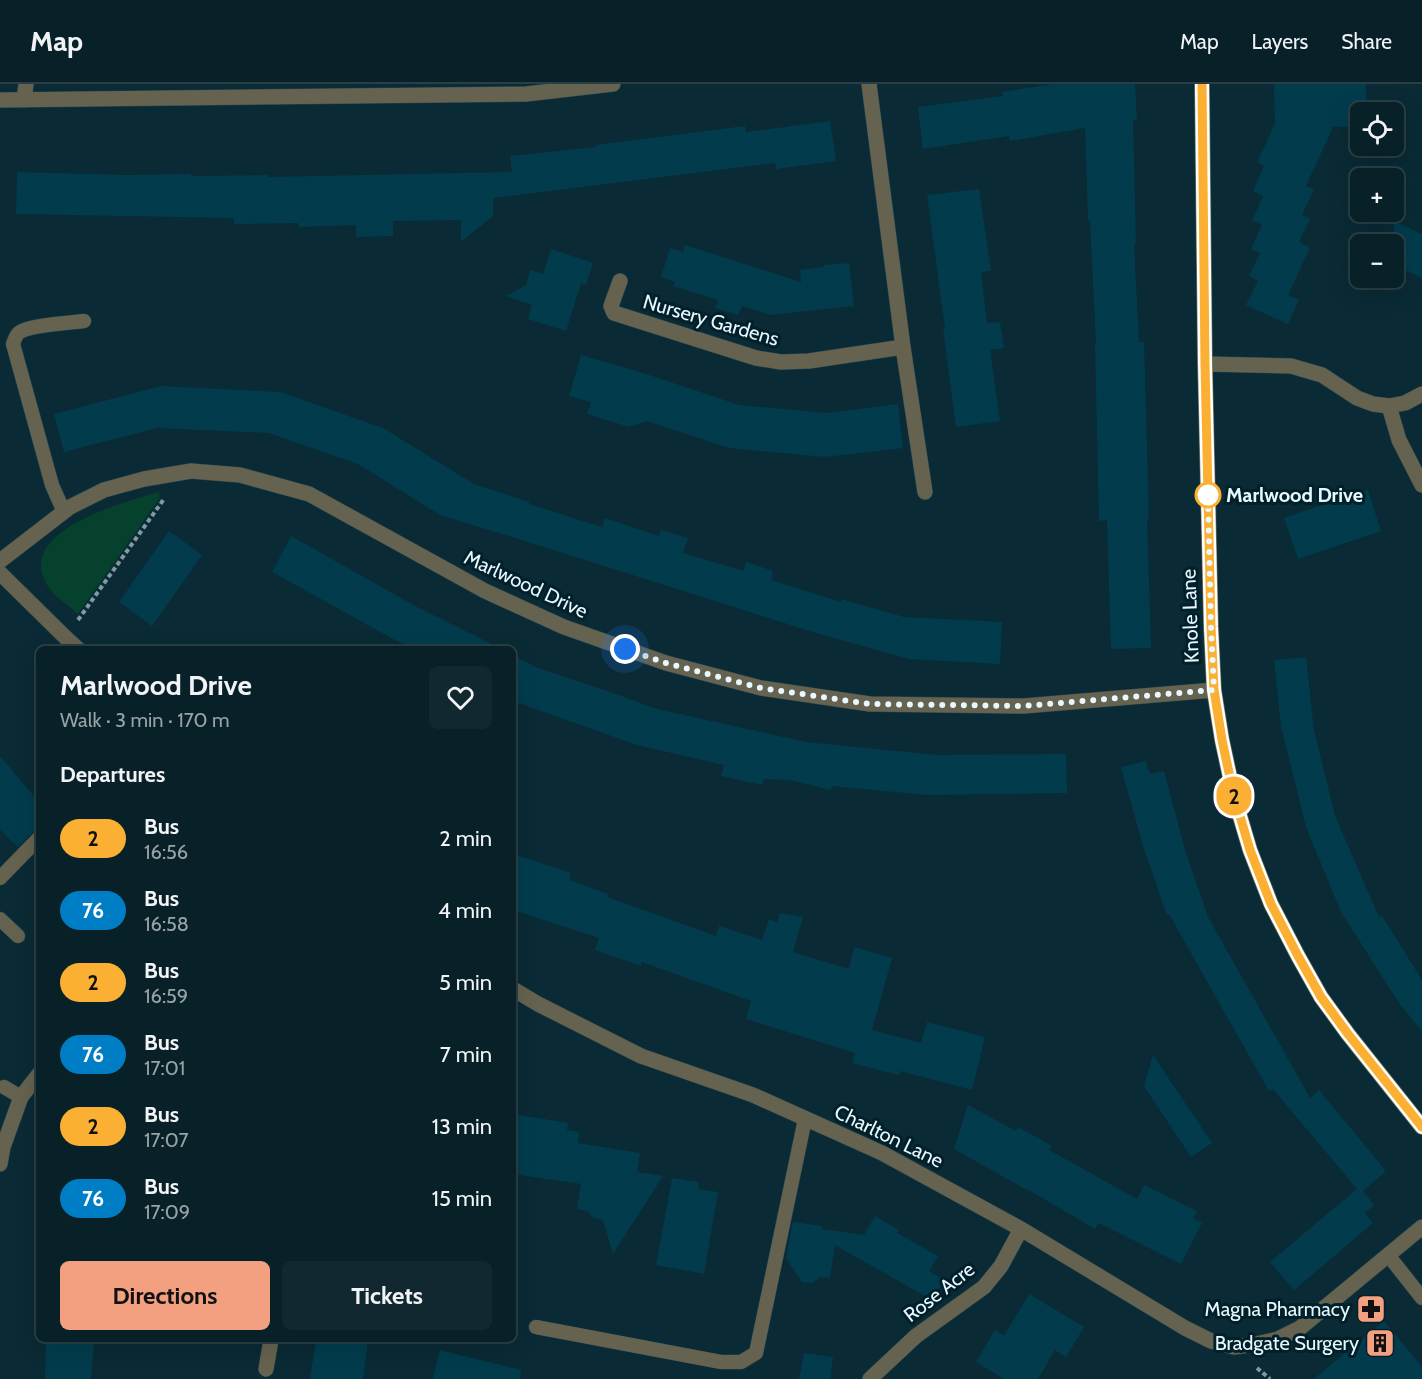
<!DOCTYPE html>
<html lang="en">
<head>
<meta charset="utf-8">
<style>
  :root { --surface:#082028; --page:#112830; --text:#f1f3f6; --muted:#98a3a8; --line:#293e45; --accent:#f2a07f }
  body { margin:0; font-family:Cabin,sans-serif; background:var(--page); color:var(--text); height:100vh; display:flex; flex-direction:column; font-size:22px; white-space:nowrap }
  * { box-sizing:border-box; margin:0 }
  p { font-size:20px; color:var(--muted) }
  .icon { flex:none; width:33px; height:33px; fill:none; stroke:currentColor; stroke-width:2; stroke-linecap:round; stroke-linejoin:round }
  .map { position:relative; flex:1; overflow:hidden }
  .details { position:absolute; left:36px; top:562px; width:480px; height:696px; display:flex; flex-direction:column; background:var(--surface); border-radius:9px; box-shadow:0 6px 24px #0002,0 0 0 2px var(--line) }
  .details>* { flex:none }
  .badge { padding:0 12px; border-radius:20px; font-size:21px; line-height:39px }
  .fabs { position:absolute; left:1350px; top:18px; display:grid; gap:12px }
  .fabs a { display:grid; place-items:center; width:54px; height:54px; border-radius:9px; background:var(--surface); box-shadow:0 6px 24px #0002,0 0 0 2px var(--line); font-size:30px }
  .you { position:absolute; width:30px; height:30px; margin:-15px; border:4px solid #fff; border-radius:50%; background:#1a73e8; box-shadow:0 0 0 9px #1a73e833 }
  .map>.badge { position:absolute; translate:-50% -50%; box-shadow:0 0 0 3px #fff }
  h2 { padding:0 24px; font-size:22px; line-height:54px }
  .round { display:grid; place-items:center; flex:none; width:63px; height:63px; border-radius:9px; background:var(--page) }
  .headline { display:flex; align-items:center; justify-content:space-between; height:102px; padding:0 24px }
  h1 { font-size:28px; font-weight:700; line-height:45px }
  .cta { display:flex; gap:12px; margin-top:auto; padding:12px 24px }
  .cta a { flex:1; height:69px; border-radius:9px; background:var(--accent); color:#111; font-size:24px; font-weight:700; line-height:69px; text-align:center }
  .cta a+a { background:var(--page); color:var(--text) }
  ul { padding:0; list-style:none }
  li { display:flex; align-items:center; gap:18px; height:72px; padding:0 24px }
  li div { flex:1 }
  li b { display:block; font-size:22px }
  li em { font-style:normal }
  li .badge { min-width:66px; font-weight:700; text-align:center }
  header { display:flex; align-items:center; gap:36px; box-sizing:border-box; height:84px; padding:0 30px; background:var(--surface); border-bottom:2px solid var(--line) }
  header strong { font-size:28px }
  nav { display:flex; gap:33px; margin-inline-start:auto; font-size:21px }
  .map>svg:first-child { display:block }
</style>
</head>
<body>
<header>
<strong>Map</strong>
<nav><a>Map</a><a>Layers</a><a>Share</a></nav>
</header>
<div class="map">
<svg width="1422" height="1295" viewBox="0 0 1422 1295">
  <rect width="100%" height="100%" fill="#0a2a35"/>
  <path fill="#05412c" d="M159 408 160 414 78 530C68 521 54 513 47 501 14 447 124 418 159 408Z"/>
  <path fill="#023c4c" d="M1053 0H1135L1137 36 1133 37 1136 160H1134L1139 258H1144L1149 435H1147L1151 564 1111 565 1107 436 1099 437 1095 259H1096L1090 136H1088L1085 44 1010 57 1009 52 923 65 918 23 1003 12 1002 8Z
    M1274 0H1366V28H1360V42L1333 43 1306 102 1314 105 1302 131 1310 135 1299 158 1310 164 1288 211 1299 216 1288 240 1246 221 1258 197 1249 192 1260 169 1251 165 1262 141 1252 136 1263 112 1253 107 1264 82 1257 78 1275 40Z
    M830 37 836 77 776 85 775 79 493 114V132L461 158V136H456L393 137V152L356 153V141L299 143 298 139 234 140V134L16 130 17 88 127 91 191 90V92L268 91V93L512 88 510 72 596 63V61L745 42 746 48Z
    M979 105 991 187 981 188 987 239 1000 238 1004 264 990 266 1000 337 956 343 943 245H945L927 111Z
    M1394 137 1422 150V194L1394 181Z
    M685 161 801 198 800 186 824 183V181L849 179 854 222 771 231 742 222 738 231 715 224 718 216 673 202 675 198 661 193 670 164 683 168Z
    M551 165 593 179 586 201 581 199 566 247 528 235 532 221 506 212 526 201 530 186 543 190Z
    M581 271 643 289 739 321 827 329 898 320 903 364 825 373 729 364 647 337 629 343 587 330 591 318 569 312Z
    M161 302 280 308 383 344 474 400 529 418V420L602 443 605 434 659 452 661 446 688 454 683 469 744 487 746 478 773 487 771 496 841 518V515L904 533 1002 538 1000 580 909 575 816 549 528 458 440 431 358 380 269 349 157 344 64 368 54 330Z
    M1368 406 1381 447 1298 475 1284 434Z
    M169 447 202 471 152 542 119 518Z
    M291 452 415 522 504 566H414L393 555 272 488Z
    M513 571 538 584 613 609 657 625 806 658 937 671 1066 670 1067 709 927 711 832 702 831 706 790 696 764 695 762 701 721 692 724 681 637 661 513 617Z
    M1306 573 1314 646 1335 732 1379 833 1382 832 1422 896V947L1399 919 1341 828 1306 743 1281 642 1274 576Z
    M0 672 39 718V745L33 748 18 763 0 746Z
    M1146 677 1150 690 1164 687 1185 766 1208 833 1310 1014 1319 1006 1386 1087 1363 1107 1374 1121 1365 1129 1373 1139 1294 1206 1270 1178 1357 1105 1273 1005 1269 1007 1169 830 1167 831 1143 762 1121 683Z
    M513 770 571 789 569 796 608 810 607 813 716 852 719 842 762 856 769 835 777 838 780 829 803 833 793 868 849 885 854 863 892 874 872 946 921 959 927 938 985 953 972 1006 900 987 899 991 852 979 855 969 746 935 751 917 642 878 641 882 595 866 599 854 513 826Z
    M1153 971 1212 1059 1191 1073 1144 1002Z
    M968 1021 1016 1047 1018 1043 1040 1055 1052 1062 1049 1066 1137 1115 1144 1101 1197 1127 1193 1134 1202 1139 1181 1180 1099 1139 1095 1145 1027 1105V1106L954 1065Z
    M513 1030 568 1039 567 1046 579 1048 578 1059 640 1069 637 1088 663 1092 613 1170 603 1136 594 1134 587 1127 577 1125 581 1100 513 1090Z
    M672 1094 699 1098 698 1105 718 1108 704 1190 656 1181Z
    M875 1132 899 1146 897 1149 938 1172 929 1187 944 1196 932 1216 835 1161 830 1194 820 1193 813 1199 802 1198 786 1174 793 1138 822 1142V1145L864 1151Z
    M1029 1210 1084 1243 1066 1273 1055 1266 1038 1295H1004L976 1278 995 1246 1004 1252Z
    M1384 1237 1422 1283V1295H1314Z
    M46 1256H94L91 1295H45Z
    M316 1256H368L363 1295H310Z
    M440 1266 521 1286 520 1295H433Z
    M804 1269 833 1273 830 1295H799Z"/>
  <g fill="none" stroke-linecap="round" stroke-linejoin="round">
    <g stroke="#294751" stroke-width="15">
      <path id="lane" d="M64 428 52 401 13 260C15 255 16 250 20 248 30 241 70 239 84 237
        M0 794 39 754
        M0 835 18 852
        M4 1003 21 1013
        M1388 1171 1422 1214
        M536 1243 721 1278H741L756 1269 805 1035"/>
    </g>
    <g stroke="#294751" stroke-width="16">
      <path id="street" d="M869 0 903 263 925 408
        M0 16 526 10 613 0
        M24 16 26 0
        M620 197 611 222 614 229 756 274 781 278 809 277 903 263
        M1205 280 1291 282 1322 291 1357 314 1373 320 1389 322 1405 319 1422 310
        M1389 322 1399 356 1422 401
        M0 477 70 423 104 406 144 395 191 387 240 391 309 410 485 507 564 543 666 579 761 604 870 620 1024 622 1214 606
        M0 489 66 554 79 566
        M513 905 538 920 641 972 753 1011 882 1069 1021 1145 1185 1244 1211 1257 1234 1263 1256 1260 1278 1255 1300 1244 1422 1143
        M0 1080 3 1063 21 1013 39 990
        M266 1285 271 1256
        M870 1295 916 1252 984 1203 1001 1182 1021 1145"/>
    </g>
    <g stroke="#294751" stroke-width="16">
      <path id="secondary" d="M1202 0 1205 280 1211 543 1214 606 1222 656 1234 712 1250 766 1271 820 1298 872 1321 913 1348 950 1422 1043"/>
    </g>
    <path stroke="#8199a2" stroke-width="4" stroke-dasharray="4.5 3" stroke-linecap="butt" d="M78 536 164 415
      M1257 1284 1270 1295"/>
    <use href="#lane" stroke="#65634f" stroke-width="14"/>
    <use href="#street" stroke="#65634f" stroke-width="15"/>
    <use href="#secondary" stroke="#898665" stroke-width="15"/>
  </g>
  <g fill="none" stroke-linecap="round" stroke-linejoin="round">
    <g stroke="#fff" stroke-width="14">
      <path id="line" d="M1202 0 1205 280 1211 543 1214 606 1222 656 1234 712 1250 766 1271 820 1298 872 1321 913 1348 950 1422 1043"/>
    </g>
    <use href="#line" stroke="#fbb033" stroke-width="9"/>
    <path stroke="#e7f8ff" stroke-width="6" stroke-dasharray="0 10.8" d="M625 565 666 579 761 604 870 620 1024 622 1214 606 1211 543 1208 411"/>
  </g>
  <defs>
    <g id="pharmacy-square" transform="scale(1.5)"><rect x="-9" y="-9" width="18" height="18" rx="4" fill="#f2a07f" stroke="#01202a"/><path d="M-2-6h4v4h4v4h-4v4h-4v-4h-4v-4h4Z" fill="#111"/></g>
    <g id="building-square" transform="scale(1.5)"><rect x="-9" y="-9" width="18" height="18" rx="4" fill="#f2a07f" stroke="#01202a"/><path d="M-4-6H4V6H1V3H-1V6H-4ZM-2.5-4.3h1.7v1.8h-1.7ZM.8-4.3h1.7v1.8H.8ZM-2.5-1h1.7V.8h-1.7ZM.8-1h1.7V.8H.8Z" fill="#111"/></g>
  </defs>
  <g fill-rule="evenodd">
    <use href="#pharmacy-square" x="1371" y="1225"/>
    <use href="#building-square" x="1380" y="1259"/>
  </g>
  <circle fill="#fff" stroke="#fbb033" stroke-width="3" cx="1208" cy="411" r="12"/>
  <g text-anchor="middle" stroke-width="6" stroke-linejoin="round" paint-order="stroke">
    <g font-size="20" fill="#e7f8ff" stroke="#01202a">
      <text transform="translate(711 236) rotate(16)" y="7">Nursery Gardens</text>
      <text transform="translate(526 500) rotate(25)" y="7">Marlwood Drive</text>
      <text transform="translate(1190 532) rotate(-92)" y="7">Knole Lane</text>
      <text transform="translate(889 1052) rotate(26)" y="7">Charlton Lane</text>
      <text transform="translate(939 1208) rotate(-38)" y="7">Rose Acre</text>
    </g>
    <g font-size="20" font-weight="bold" fill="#e7f8ff" stroke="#01202a" text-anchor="start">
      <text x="1226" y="418">Marlwood Drive</text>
    </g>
    <g font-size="20" fill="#e7f8ff" stroke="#01202a" text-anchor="end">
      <text x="1350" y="1232">Magna Pharmacy</text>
      <text x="1359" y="1266">Bradgate Surgery</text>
    </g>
  </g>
</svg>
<div class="fabs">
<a><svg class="icon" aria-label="locate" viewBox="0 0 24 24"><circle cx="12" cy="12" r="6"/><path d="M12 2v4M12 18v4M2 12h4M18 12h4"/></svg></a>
<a>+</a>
<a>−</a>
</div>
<div class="you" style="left:625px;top:565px"></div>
<b class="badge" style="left:1234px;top:712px;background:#fbb033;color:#111">2</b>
<section class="details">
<div class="headline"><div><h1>Marlwood Drive</h1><p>Walk · 3 min · 170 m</p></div><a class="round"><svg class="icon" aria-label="heart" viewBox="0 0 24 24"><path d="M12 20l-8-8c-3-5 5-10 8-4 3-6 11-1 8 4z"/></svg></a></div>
<h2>Departures</h2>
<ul>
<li><span class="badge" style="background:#fbb033;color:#111">2</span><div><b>Bus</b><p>16:56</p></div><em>2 min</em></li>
<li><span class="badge" style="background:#007ec5;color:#fff">76</span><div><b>Bus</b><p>16:58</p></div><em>4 min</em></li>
<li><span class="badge" style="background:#fbb033;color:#111">2</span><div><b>Bus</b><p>16:59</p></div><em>5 min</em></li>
<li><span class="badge" style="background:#007ec5;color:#fff">76</span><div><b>Bus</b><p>17:01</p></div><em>7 min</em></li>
<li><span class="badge" style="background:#fbb033;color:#111">2</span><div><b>Bus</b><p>17:07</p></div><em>13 min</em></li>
<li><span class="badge" style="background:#007ec5;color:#fff">76</span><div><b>Bus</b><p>17:09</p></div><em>15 min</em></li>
</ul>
<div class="cta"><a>Directions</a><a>Tickets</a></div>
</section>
</div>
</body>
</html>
